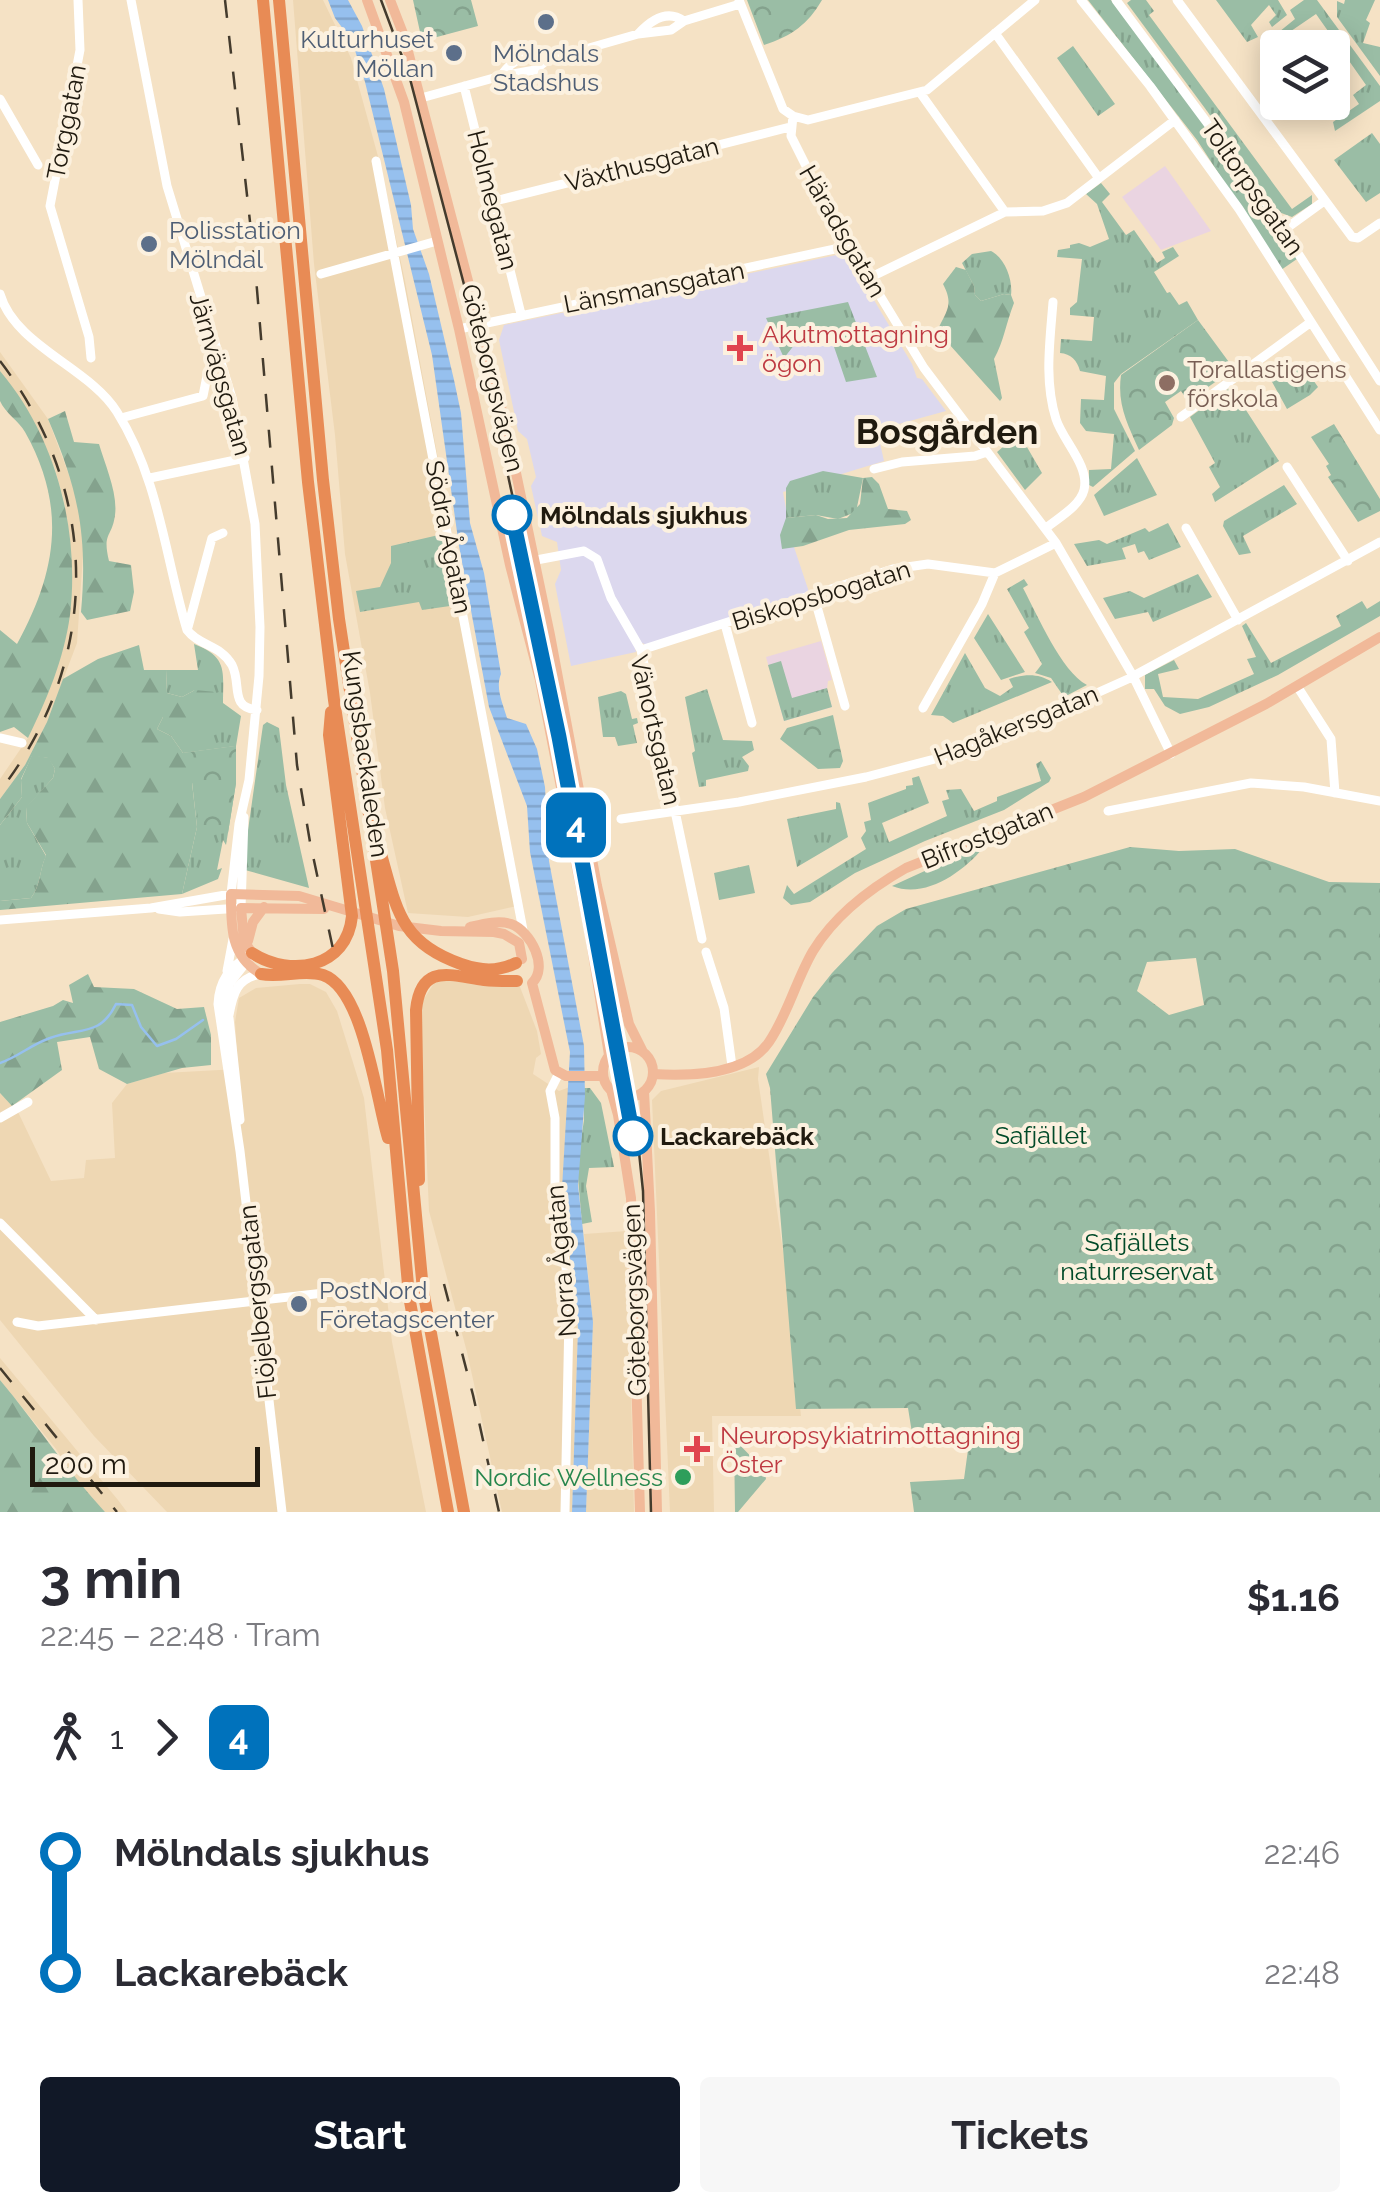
<!DOCTYPE html>
<html lang="en">
<head>
<meta charset="utf-8">
<style>
  :root { --surface:#fff; --page:#f7f7f7; --text:#2b2b33; --muted:#7c7c81; --accent:#111827 }
  body { margin:0; font-family:Raleway,sans-serif; background:var(--page); color:var(--text); height:100vh; display:flex; flex-direction:column; font-size:38px; white-space:nowrap }
  * { box-sizing:border-box; margin:0 }
  p { font-size:32px; color:var(--muted) }
  .icon { flex:none; width:55px; height:55px; fill:none; stroke:currentColor; stroke-width:2; stroke-linecap:round; stroke-linejoin:round }
  .map { position:relative; height:1512px; overflow:hidden }
  .panel { display:flex; flex-direction:column; background:var(--surface); flex:1 }
  .panel>* { flex:none }
  .badge { padding:0 20px; border-radius:15px; font-size:35px; line-height:65px }
  .buttons { position:absolute; left:1260px; top:30px; display:grid; gap:20px }
  .buttons a { display:grid; place-items:center; width:90px; height:90px; border-radius:10px; background:var(--surface); box-shadow:0 5px 25px #0003; font-size:50px }
  .scale { position:absolute; left:30px; bottom:25px; width:230px; box-sizing:border-box; padding-left:10px; border:5px solid #201a0f; border-top:0; font-size:28px; line-height:35px; white-space:nowrap; color:#201a0f; -webkit-text-stroke:8px #fcf1df; paint-order:stroke }
  .map>.badge { position:absolute; translate:-50% -50%; box-shadow:0 0 0 5px #fff }
  .legs { display:flex; align-items:center; gap:15px; height:110px; padding:0 40px; font-size:32px }
  .legs p { margin-inline-start:auto }
  .headline { display:flex; align-items:center; justify-content:space-between; height:170px; padding:0 40px }
  h1 { font-size:55px; font-weight:700; line-height:75px }
  .cta { display:flex; gap:20px; margin-top:auto; padding:20px 40px }
  .cta a { flex:1; height:115px; border-radius:10px; background:var(--accent); color:#fff; font-size:40px; font-weight:700; line-height:115px; text-align:center }
  .cta a+a { background:var(--page); color:var(--text) }
  ul { padding:0 40px; list-style:none }
  li { display:flex; align-items:center; gap:35px; height:120px; font-size:38px }
  li i { display:grid; place-items:center; width:15px; height:100%; margin:0 12px; background:currentColor }
  li i::after { content:''; width:25px; height:25px; margin:-12px; border:8px solid; border-radius:50%; background:var(--surface) }
  li p { margin-inline-start:auto }
  li:first-child i { background:linear-gradient(#0000 50%,currentColor 0) }
  li:last-child i { background:linear-gradient(currentColor 50%,#0000 0) }
  .map>svg:first-child { display:block }
</style>
</head>
<body>
<div class="map">
<svg width="1380" height="1512" viewBox="0 0 1380 1512">
  <defs>
    <pattern id="grass-tufts" width="24" height="20" patternUnits="userSpaceOnUse" patternTransform="scale(2.5)"><rect width="24" height="20" fill="#9abda5"/><path d="M3 7l-1-3M5 7V3M7 7l1-3M15 17l-1-3M17 17v-4M19 17l1-3" fill="none" stroke="#84a28d"/></pattern>
    <pattern id="forest-firs" width="22" height="20" patternUnits="userSpaceOnUse" patternTransform="scale(2.5)"><rect width="22" height="20" fill="#9abda5"/><path d="M5 1l3.5 6h-7zM16 11l3.5 6h-7z" fill="#84a28d"/></pattern>
    <pattern id="park-crowns" width="20" height="18" patternUnits="userSpaceOnUse" patternTransform="scale(2.5)"><rect width="20" height="18" fill="#9abda5"/><path d="M2 6a3 3 0 1 1 6 0M12 15a3 3 0 1 1 6 0" fill="none" stroke="#84a28d"/></pattern>
    <pattern id="water-rules" width="6" height="5" patternUnits="userSpaceOnUse" patternTransform="scale(2.5)"><rect width="6" height="5" fill="#96c0ee"/><path d="M0 2.5h6" fill="none" stroke="#81a4cb"/></pattern>
  </defs>
  <rect width="100%" height="100%" fill="#f5e2c5"/>
  <path fill="#eed7b3" d="M293 0H323L351 58 379 160 405 281 521 905 468 917 408 913 385 808 370 693 345 554 335 435 314 264Z
    M0 352 48 419 76 494 84 540 77 643 47 722 25 765 0 799V779L28 738 56 672 70 611V542L64 501 55 469 35 426 0 371Z
    M436 980 520 987 537 1031 541 1054 536 1058 533 1074 559 1091 570 1087 562 1188 578 1328 572 1512H502L467 1352 429 1211 420 1005Z
    M300 984H310L326 992 337 1011 364 1098 392 1342 426 1512H167L94 1436 0 1320V1093L18 1112 51 1181 84 1178 86 1160 115 1158 112 1103 127 1084 164 1073 238 1069 235 1022 239 998 256 988Z
    M759 1067 758 1079 786 1272 801 1416H712L714 1512H670L652 1100 661 1091Z
    M627 1231 634 1512H586L593 1322 584 1234Z
    M0 1358 118 1500 127 1512H105L80 1485 56 1449 0 1380Z"/>
  <path fill="#ead4e1" d="M1165 166 1211 231 1161 250 1122 197Z
    M821 641 832 680 828 681 827 689 832 707 784 721 766 657Z"/>
  <path fill="#dcd8ee" d="M846 253 912 364 917 378 922 379 946 411 877 430 884 461 783 492 792 541 809 592 647 645 642 643 635 648 636 652 571 666 555 584 561 570 557 542 542 536 531 486 536 477 527 439 518 431 499 340 504 325Z"/>
  <path fill="url(#grass-tufts)" d="M1088 0H1111L1254 192 1297 259 1281 270 1197 140Z
    M1131 0H1146L1154 11 1149 15 1292 209 1312 195V204L1292 217 1276 211 1207 111 1127 3Z
    M1216 0H1278L1287 15 1272 27 1269 22 1276 15 1269 5 1251 25 1258 37 1247 42Z
    M1304 0H1317L1380 86V101L1335 131 1333 122 1359 104 1353 95 1366 85 1316 14 1272 44 1269 40 1295 19 1290 10Z
    M1345 0H1375L1366 20 1370 23 1363 43 1380 47V76L1337 17V1L1344 4Z
    M1073 46 1115 104 1098 116 1057 58Z
    M1372 133 1380 144V193L1366 202 1334 160Z
    M1101 183 1110 194 1102 202 1126 235 1134 230 1157 263 1165 258 1162 252 1173 247 1179 256 1154 272 1167 293 1170 292 1179 305 1187 301 1198 320 1121 374 1114 383V409L1135 451 1093 487 1089 485V470L1111 469 1114 434 1086 431 1080 423 1081 399 1104 400 1106 376 1080 371C1077 360 1071 354 1060 353L1061 339 1092 341 1094 317 1070 315V308L1077 302 1082 259 1057 257 1058 250 1070 248V245L1079 243 1090 247 1109 239 1097 204 1086 194Z
    M991 251C1005 258 1013 280 1011 295L1004 294 981 301 975 295 974 286 962 263 972 254Z
    M848 302 877 377 846 382 831 338 815 326 806 330 784 358 766 318Z
    M1302 364 1318 387 1310 395 1287 409 1266 371 1274 366 1282 377Z
    M1231 387 1279 461 1215 502 1212 494 1220 487 1209 467 1215 463 1190 417Z
    M1013 432 1020 435 1042 473 1025 490 997 452 1011 440Z
    M1137 458 1157 495 1104 516 1094 495Z
    M823 471 863 478 856 512 838 519 816 515 786 518V488L790 481Z
    M1284 485 1297 504 1243 536 1251 553 1239 555 1223 526 1224 521Z
    M1168 523 1181 547 1149 560 1144 551 1138 553 1135 544 1122 548 1126 559 1087 566 1074 544 1099 540 1107 544 1145 528 1149 532Z
    M443 534 457 605 422 610 419 602 360 612 356 591 380 587 391 563V546Z
    M1198 574 1212 597 1153 622 1148 612 1115 619 1103 598 1130 591 1144 598Z
    M1024 579 1028 585 1023 588C1038 616 1061 671 1087 685L1064 697 1051 678 1035 673 1042 664 1024 632 1029 628 1007 589Z
    M1362 601 1367 609 1380 601V616L1278 675 1209 707 1180 714 1165 706 1154 689H1145V675L1174 660 1179 669 1158 674 1163 697 1198 699 1254 674 1247 659 1256 657 1242 626 1246 623 1271 663 1341 626 1336 616Z
    M988 614 1025 672 1001 680 974 638Z
    M194 644C228 657 223 671 223 703L241 716 236 746 183 753 171 736 157 729 163 717 195 690 182 697 167 693 166 670H198Z
    M965 653 985 688 1000 696 1013 687 1009 679C1025 674 1038 673 1052 682L953 723 943 716 931 715Z
    M781 661 792 698 827 688 832 707 784 721 768 665Z
    M707 689 723 740 752 741 754 750 742 757 749 766 748 771 706 780V786L699 787 692 753 695 751 685 697Z
    M621 691 626 694 632 719 637 718 638 723 633 725 637 743 618 746 615 737H603L598 697Z
    M267 722 279 728 286 785 309 888 245 870 244 858 263 725Z
    M32 755 49 758 55 769 53 778 26 808 27 823 46 856C39 871 41 885 31 898L0 901V825L22 797 21 780Z
    M1041 761 1051 778 1049 782 1004 810 925 841 855 873 810 902 791 905 783 898 787 885 794 894 866 849 861 838 866 831 864 822 871 820 868 803 906 789V786L913 785 912 778 919 776 929 803 882 823 889 842 947 816 942 801 949 799 946 790 961 789 974 811 997 801V797L1041 781 1036 764Z
    M192 782 236 783 226 845 223 840 217 870 222 868 218 879 182 894 197 827Z
    M836 802 840 803 848 837 797 867 787 819 836 809Z
    M977 847 983 848C962 873 925 899 892 886Z
    M749 865 755 893 719 900 714 873Z
    M584 1088H590L601 1103 614 1167 589 1168 586 1186 592 1222 582 1224 577 1166 584 1120Z"/>
  <path fill="url(#forest-firs)" d="M956 267 966 270 974 286 975 295 981 301 1004 294 1011 295 1014 303C1006 323 1004 341 994 359L1002 398 1000 401 940 334 939 327C948 309 953 303 943 284Z
    M0 371C56 437 80 530 70 615 64 659 47 699 28 738L14 727 0 732V630L17 644C57 571 67 507 25 432 19 421 5 413 0 401 0 394 0 379 0 371Z
    M65 411 74 442 99 444C105 465 118 493 115 515 112 538 102 532 109 561L131 565 134 592 130 611 87 620 81 612C88 535 78 489 48 419Z
    M872 477 879 484 888 509 907 511 911 520 905 524 849 530 803 546 782 549 780 535 786 518 816 515 828 519 847 518 860 504 863 478Z
    M139 645 144 670H166L167 693 182 697 195 690 216 692 219 703 187 729 163 717 157 729 171 736 183 753 236 746V783H192L197 827 182 894 0 910V901L31 898C41 885 39 871 46 855L27 823 26 807 53 778 55 769 48 758 32 756 21 779 22 797 0 825V799L25 765 47 722 63 679 98 659Z
    M88 974 94 987 134 989 177 1009 204 1007 211 1035V1065L182 1068 127 1084 99 1069 90 1037 57 1042 62 1070 12 1106 0 1093V1022L53 1006 63 1000 73 1003 69 985Z
    M0 1380C36 1423 67 1471 105 1512H0Z"/>
  <path fill="url(#park-crowns)" fill-rule="evenodd" d="M413 0H471L478 26 422 41Z
    M747 0H822C808 24 792 36 764 45Z
    M1198 320 1234 369 1188 401 1181 391 1165 402 1174 418 1172 425 1139 450C1127 423 1117 404 1121 375Z
    M1334 424 1380 499V511L1358 522 1328 477 1331 475 1326 466 1329 464 1311 437Z
    M833 715 843 761 840 768 818 769 780 739 787 728Z
    M236 746V783L228 833 198 836 197 794 183 753Z
    M1130 847 1179 851 1235 849 1329 882 1380 883V1512H914L910 1482 964 1479 970 1435 912 1433 908 1408 796 1409 770 1088 766 1074 813 997 832 973 877 926 906 909ZM1196 958 1204 1005 1169 1015 1137 991 1147 962Z
    M734 1439 764 1470 766 1479 738 1512H735Z"/>
  <path fill="url(#water-rules)" d="M328 0H348L362 26 384 89 411 205 413 229 429 274 454 380 461 413 470 523 484 573 501 674C495 688 503 704 507 718L526 724 537 749 545 787 549 861 584 1046 585 1096 578 1185 593 1322 586 1512H572L578 1328 562 1188 570 1052 530 852 527 806 489 707 459 546 432 355 365 82 352 41 335 18Z"/>
  <g fill="none" stroke-linecap="round" stroke-linejoin="round">
    <path stroke="#96c0ee" stroke-width="2.5" d="M0 1063C18 1057 32 1044 50 1038 80 1027 100 1037 116 1004L132 1005 141 1027 157 1046 176 1039 203 1020"/>
    <path stroke="#fff" stroke-width="9" d="M78 0 80 50 50 206 89 337 91 358
      M739 0 783 109 793 116 808 120 927 90 1035 0
      M1081 0 1150 86 1239 209 1380 430
      M1116 0 1260 194 1380 381
      M1177 0 1352 237 1358 238 1380 223
      M995 33 1098 177
      M638 34C649 22 666 8 684 21
      M501 76C511 60 529 52 547 60
      M464 86 521 314
      M921 94 1005 212
      M421 98 501 76 535 70 547 60 638 34 671 30 684 21 740 4
      M0 99 38 165
      M793 116 791 136 829 212 924 368 1056 543 1133 676 1171 754
      M376 161 523 930
      M495 201 790 127
      M1284 230 1324 201
      M321 274 437 241
      M869 278 1005 212 1043 211 1067 203 1175 120
      M0 294C15 346 90 368 117 412 159 479 165 556 187 630 199 646 221 645 232 665 242 685 229 707 257 710
      M459 329 849 246
      M1181 417 1311 322
      M121 418 203 396 208 371 221 363
      M1287 467 1348 561
      M874 469 902 462 975 456 987 452
      M150 478 245 458
      M1046 528C1058 518 1080 506 1084 490 1090 466 1063 441 1056 419 1044 381 1050 341 1053 302
      M1186 528 1238 620
      M510 565 584 551 597 559 611 598 641 650 702 939
      M814 596 845 706
      M725 624 752 723
      M188 627 212 538 223 533
      M641 650 893 569 928 564 995 573 1056 543
      M1297 686 1331 739 1335 793
      M923 708 982 604 995 573
      M0 738 22 743
      M1108 811 1251 783 1304 787 1380 801
      M621 819 739 802 866 777 946 756 1008 733 1128 679 1380 542
      M159 909 180 912 241 908 244 817
      M0 920 151 908 231 894 239 824 249 780 259 676 260 627 255 524 232 398 167 186 131 0
      M706 952 724 1008 732 1066
      M248 956C229 968 219 981 218 1004L240 1151 282 1512
      M227 971 233 939
      M229 1015C233 993 237 978 261 974
      M559 1073 550 1091 555 1118V1196L568 1281 569 1316 565 1512
      M0 1118 28 1102
      M240 1120 229 1018 224 1001 229 984 248 960
      M0 1223 96 1320
      M17 1322 38 1326 376 1287"/>
    <path stroke="#f1b999" stroke-width="10" d="M367 0 404 102 459 329 510 565 540 680 590 935 609 1055
      M390 0 404 36 507 430 550 635 597 886 629 1024 643 1052
      M470 927C483 924 498 920 511 924 531 931 549 968 532 983L555 1070 566 1076H603
      M248 941 253 922 264 907
      M252 953 244 941 241 908 324 909
      M261 974C230 956 231 926 231 894L299 896 399 926 441 931 494 932 504 934 519 943 522 959
      M603 1072a25 25 0 1 1 50 0a25 25 0 1 1-50 0Z
      M653 1074C688 1076 746 1076 769 1042 788 1014 796 980 813 951 835 915 869 889 906 868L1084 797 1266 704 1380 637
      M611 1090 618 1115 631 1198 640 1512
      M644 1091 650 1212 657 1512"/>
    <path stroke="#e88b55" stroke-width="12" d="M263 0 308 482 334 700 387 1050 409 1296 448 1512
      M279 0 323 480 339 619 393 971 423 1290 464 1512
      M381 854C397 911 401 943 461 964 481 971 497 972 516 963
      M252 953C291 978 347 968 352 916L329 735 331 712
      M261 974C281 978 304 969 323 975 364 989 376 1099 388 1138
      M419 1180 416 1010C421 962 451 976 484 980 495 981 506 981 517 981"/>
    <path stroke="#443b2d" stroke-width="2.5" d="M381 0 409 75 477 334 551 672 635 1113 643 1191 651 1512"/>
    <path stroke="#443b2d" stroke-width="2.5" stroke-dasharray="18 18" stroke-linecap="butt" d="M225 0 255 266 297 765 310 842 333 949
      M0 361C101 493 102 659 0 791
      M444 1284 473 1395 499 1512
      M0 1368 117 1512"/>
  </g>
  <g fill="none" stroke-linecap="round" stroke-linejoin="round">
    <g stroke="#fff" stroke-width="22">
      <path id="line-1" d="M512 515 559 737 633 1136"/>
    </g>
    <use href="#line-1" stroke="#0072bc" stroke-width="15"/>
  </g>
  <g fill="#5c6f8a" stroke="#fcf1df" stroke-width="4">
    <circle cx="546" cy="22" r="10"/>
    <circle cx="454" cy="53" r="10"/>
    <circle cx="149" cy="244" r="10"/>
    <circle cx="299" cy="1304" r="10"/>
  </g>
  <g fill="#e0444e" stroke="#fcf1df" stroke-width="4">
    <path d="M735 333h10v10h10v10h-10v10h-10v-10h-10v-10h10z"/>
    <path d="M692 1434h10v10h10v10h-10v10h-10v-10h-10v-10h10z"/>
  </g>
  <circle fill="#8d6e63" stroke="#fcf1df" stroke-width="4" cx="1167" cy="383" r="10"/>
  <g fill="#fff" stroke="#0072bc" stroke-width="5">
    <circle cx="512" cy="515" r="18"/>
    <circle cx="633" cy="1136" r="18"/>
  </g>
  <circle fill="#2e9e5b" stroke="#fcf1df" stroke-width="4" cx="683" cy="1477" r="10"/>
  <g text-anchor="middle" stroke-width="8" stroke-linejoin="round" paint-order="stroke">
    <g font-size="25" fill="#4e5e75" stroke="#fcf1df" text-anchor="start">
      <text x="434" y="48" text-anchor="end">Kulturhuset<tspan x="434" dy="29">Möllan</tspan></text>
      <text x="546" y="62" text-anchor="middle">Mölndals<tspan x="546" dy="29">Stadshus</tspan></text>
      <text x="169" y="239">Polisstation<tspan x="169" dy="29">Mölndal</tspan></text>
      <text x="319" y="1299">PostNord<tspan x="319" dy="29">Företagscenter</tspan></text>
    </g>
    <g font-size="25" fill="#201a0f" stroke="#fcf1df">
      <text transform="translate(66 122) rotate(-79)" y="9">Torggatan</text>
      <text transform="translate(642 164) rotate(-14)" y="9">Växthusgatan</text>
      <text transform="translate(1253 187) rotate(55)" y="9">Toltorpsgatan</text>
      <text transform="translate(493 200) rotate(76)" y="9">Holmegatan</text>
      <text transform="translate(843 231) rotate(60)" y="9">Häradsgatan</text>
      <text transform="translate(654 287) rotate(-11)" y="9">Länsmansgatan</text>
      <text transform="translate(221 374) rotate(74)" y="9">Järnvägsgatan</text>
      <text transform="translate(493 378) rotate(76)" y="9">Göteborgsvägen</text>
      <text transform="translate(449 537) rotate(79)" y="9">Södra Ågatan</text>
      <text transform="translate(821 595) rotate(-17)" y="9">Biskopsbogatan</text>
      <text transform="translate(1016 725) rotate(-22)" y="9">Hagåkersgatan</text>
      <text transform="translate(656 730) rotate(77)" y="9">Vänortsgatan</text>
      <text transform="translate(366 754) rotate(82)" y="9">Kungsbackaleden</text>
      <text transform="translate(987 835) rotate(-22)" y="9">Bifrostgatan</text>
      <text transform="translate(561 1261) rotate(-95)" y="9">Norra Ågatan</text>
      <text transform="translate(634 1300) rotate(-92)" y="9">Göteborgsvägen</text>
      <text transform="translate(257 1302) rotate(-96)" y="9">Flöjelbergsgatan</text>
    </g>
    <g font-size="25" fill="#be3a42" stroke="#fcf1df" text-anchor="start">
      <text x="762" y="343">Akutmottagning<tspan x="762" dy="29">ögon</tspan></text>
      <text x="720" y="1444">Neuropsykiatrimottagning<tspan x="720" dy="29">Öster</tspan></text>
    </g>
    <g font-size="25" fill="#785e54" stroke="#fcf1df" text-anchor="start">
      <text x="1187" y="378">Torallastigens<tspan x="1187" dy="29">förskola</tspan></text>
    </g>
    <g font-size="25" font-weight="bold" fill="#201a0f" stroke="#fcf1df" text-anchor="start">
      <text x="540" y="524">Mölndals sjukhus</text>
      <text x="660" y="1145">Lackarebäck</text>
    </g>
    <g font-size="25" fill="#014a28" stroke="#fcf1df">
      <text x="1041" y="1144">Safjället</text>
      <text x="1137" y="1251">Safjällets<tspan x="1137" dy="29">naturreservat</tspan></text>
    </g>
    <g font-size="25" fill="#27864d" stroke="#fcf1df" text-anchor="end">
      <text x="663" y="1486">Nordic Wellness</text>
    </g>
    <g font-size="35" font-weight="bold" fill="#201a0f" stroke="#fcf1df">
      <text x="947" y="444">Bosgården</text>
    </g>
  </g>
</svg>
<div class="buttons">
<a><svg class="icon" aria-label="layers" viewBox="0 0 24 24"><path d="M12 4l9 5-9 5-9-5zM3 14l9 5 9-5"/></svg></a>
</div>
<div class="scale">200 m</div>
<b class="badge" style="left:576px;top:825px;background:#0072bc;color:#fff">4</b>
</div>
<section class="panel">
<div class="headline"><div><h1>3 min</h1><p>22:45 – 22:48 · Tram</p></div><b>$1.16</b></div>
<div class="legs"><svg class="icon" aria-label="walk" viewBox="0 0 24 24"><circle cx="13" cy="4" r="2"/><path d="M13 8l-2 6 4 7M11 14l-3 7M7 12l3-4h3l4 4"/></svg>1<svg class="icon" aria-label="forward" viewBox="0 0 24 24"><path d="M9 5l7 7-7 7"/></svg><b class="badge" style="background:#0072bc;color:#fff">4</b></div>
<ul>
<li><i style="color:#0072bc"></i><b>Mölndals sjukhus</b><p>22:46</p></li>
<li><i style="color:#0072bc"></i><b>Lackarebäck</b><p>22:48</p></li>
</ul>
<div class="cta"><a>Start</a><a>Tickets</a></div>
</section>
</body>
</html>
